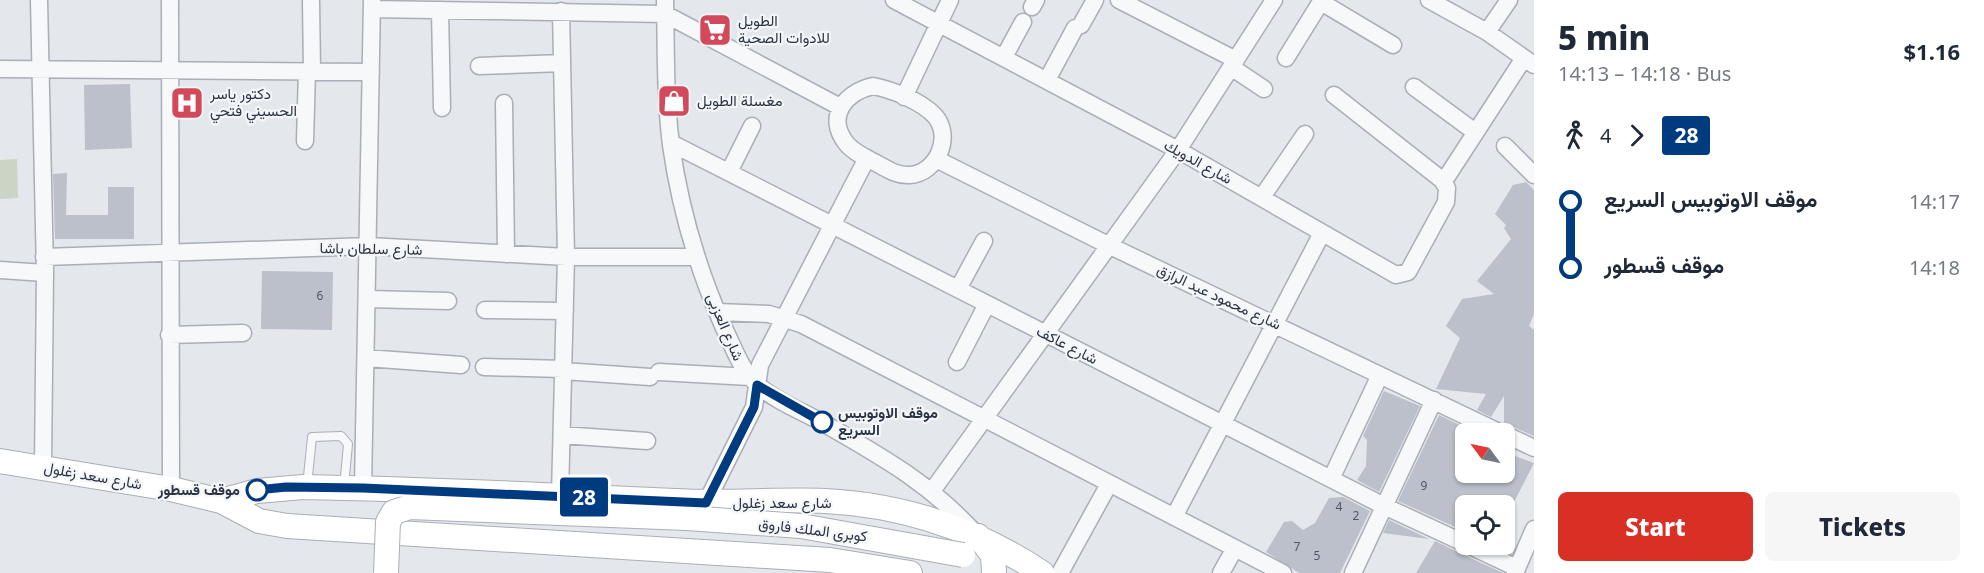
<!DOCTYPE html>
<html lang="en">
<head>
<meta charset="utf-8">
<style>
  :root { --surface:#fff; --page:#f6f6f7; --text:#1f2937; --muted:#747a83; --accent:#d93025 }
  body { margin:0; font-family:"Noto Sans",Vazirmatn,sans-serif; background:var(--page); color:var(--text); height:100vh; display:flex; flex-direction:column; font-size:22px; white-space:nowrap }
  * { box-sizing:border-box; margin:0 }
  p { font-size:20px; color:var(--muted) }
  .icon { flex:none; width:33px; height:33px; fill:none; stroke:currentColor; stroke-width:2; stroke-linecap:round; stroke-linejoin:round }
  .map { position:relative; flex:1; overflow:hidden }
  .side { display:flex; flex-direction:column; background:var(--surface); width:450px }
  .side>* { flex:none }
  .badge { padding:0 12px; border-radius:4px; font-size:21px; line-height:39px }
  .needle { width:39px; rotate:303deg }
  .controls { position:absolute; left:1455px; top:423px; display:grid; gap:12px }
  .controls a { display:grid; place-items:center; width:60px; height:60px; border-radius:9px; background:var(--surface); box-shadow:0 2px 4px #0004; font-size:30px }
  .map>.badge { position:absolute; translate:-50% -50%; box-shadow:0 0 0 3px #fff }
  .legs { display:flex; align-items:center; gap:9px; height:66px; padding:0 24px; font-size:20px }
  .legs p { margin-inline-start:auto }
  .overview { display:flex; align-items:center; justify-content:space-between; height:102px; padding:0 24px }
  h1 { font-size:33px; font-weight:800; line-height:45px }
  .cta { display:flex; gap:12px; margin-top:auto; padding:12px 24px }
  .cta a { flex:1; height:69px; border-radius:9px; background:var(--accent); color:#fff; font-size:24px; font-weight:800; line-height:69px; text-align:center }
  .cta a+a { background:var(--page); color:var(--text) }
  ul { padding:0 24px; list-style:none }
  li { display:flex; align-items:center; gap:21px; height:66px; font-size:22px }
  li i { display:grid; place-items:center; width:9px; height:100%; margin:0 8px; background:currentColor }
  li i::after { content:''; width:15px; height:15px; margin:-8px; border:4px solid; border-radius:50%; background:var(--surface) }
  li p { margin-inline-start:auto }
  li:first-child i { background:linear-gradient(#0000 50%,currentColor 0) }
  li:last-child i { background:linear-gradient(currentColor 50%,#0000 0) }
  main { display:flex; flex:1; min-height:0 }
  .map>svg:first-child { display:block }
</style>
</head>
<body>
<main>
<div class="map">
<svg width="1534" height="573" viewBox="0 0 1534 573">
  <rect width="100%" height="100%" fill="#e4e7ec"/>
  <path fill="#c9d6c5" d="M17 159 18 198 0 199V160Z"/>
  <path fill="#bbc0ca" d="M130 84 132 148 85 150 84 85Z
    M67 173 66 215H108V187H134V239H55L53 174Z
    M1526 182 1534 190V314L1529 326 1534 330V436L1504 423V396L1491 417 1477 410 1486 394 1436 389 1460 338 1446 326 1462 299 1494 294 1477 281 1511 239 1504 228 1506 225 1495 214 1513 185Z
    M262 271 333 272 332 330 261 329Z
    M1384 391 1420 406 1379 492 1357 480 1366 466 1367 440 1363 436Z
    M1439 415 1466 428V430L1467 428 1478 434H1466V472H1504V452L1534 463 1512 506H1466V532L1398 501Z
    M1343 497 1370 511 1340 573H1299L1266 552 1284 522 1292 521 1303 530 1315 523 1329 498Z
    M1389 520 1429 539 1383 533Z
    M1435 541 1462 554 1503 573H1416Z"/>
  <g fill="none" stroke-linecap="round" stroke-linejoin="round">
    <g stroke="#a9aeb7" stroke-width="10">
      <path id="lane" d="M307 486 312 437 341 436 348 444 344 487"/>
    </g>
    <g stroke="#a9aeb7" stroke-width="19">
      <path id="street" d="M39 0 45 273 43 467
        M170 0 171 489
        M665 0C666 48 665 97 671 145 680 208 698 270 724 328 734 348 741 371 759 386 777 402 804 412 825 424 884 458 929 483 975 533
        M894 0 1178 150 1396 275 1408 272 1446 202 1447 188 1442 180
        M1119 0 1236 60
        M1429 0 1487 32 1534 65
        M311 2 312 71
        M1321 2 1393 45
        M1032 7 1036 0
        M372 9 665 14 840 107
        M440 10 442 108
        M1081 25 1095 0
        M1487 32 1509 0
        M1004 57 1023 22
        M1286 58 1322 0
        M479 66 562 63
        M1231 67 1264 89
        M0 69 371 72
        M1047 80 1075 28
        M873 86C893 90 921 101 935 116 953 137 937 173 910 175 897 176 887 169 876 163 866 158 853 152 846 143 825 116 846 92 873 86Z
        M1414 87 1475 132
        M1334 95 1442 180 1446 178 1524 58
        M904 97 950 0
        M504 103 506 254
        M305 141 307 71
        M671 143 1384 506 1466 544
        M1505 146 1534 175
        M936 159 1108 245 1503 434
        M729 172 752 126
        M1262 197 1305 134
        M44 257 369 246 566 257H697
        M0 270 45 273
        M958 289 984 241
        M368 299 448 301
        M485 310 565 311
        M717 312 769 314 801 324 1283 573
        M169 335 243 333
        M366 358 461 365
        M957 362 987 304
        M484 367 563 369
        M563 371 650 377
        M659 372 750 377
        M1504 434 1534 448
        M562 435 647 441
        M1331 479 1380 375
        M363 488 372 0
        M932 491 1178 150 1274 0
        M560 495 566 257 561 11
        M706 503 754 407 760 365 867 158
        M1174 517 1322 233
        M1466 544 1517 568
        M1060 573 1109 484
        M1221 573 1235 548
        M1353 573 1434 400
        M1515 573 1534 529"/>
    </g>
    <g stroke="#a9aeb7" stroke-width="26">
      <path id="secondary" d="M0 461 171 489 221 501 259 521 287 526 830 560 910 573
        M221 501 257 491 303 487C427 489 551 495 675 501 725 504 775 499 825 501 904 505 976 529 1042 573
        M978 536 993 555 994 573"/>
    </g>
    <use href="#lane" stroke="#f7f8fa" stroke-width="8"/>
    <use href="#street" stroke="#f7f8fa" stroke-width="16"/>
    <use href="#secondary" stroke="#fff" stroke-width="24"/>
    <g stroke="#a9aeb7" stroke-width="26" stroke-linecap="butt">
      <path id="secondary-bridge" d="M386 573 388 522 394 512 410 507 687 518 801 526 963 555"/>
    </g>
    <use href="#secondary-bridge" stroke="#fff" stroke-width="24"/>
  </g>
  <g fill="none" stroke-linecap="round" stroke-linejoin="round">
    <g stroke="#fff" stroke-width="14">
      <path id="line-1" d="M257 490 286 487 363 488 706 503 754 407 757 385 822 422"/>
    </g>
    <use href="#line-1" stroke="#003b80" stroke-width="9"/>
  </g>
  <defs>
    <g id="supermarket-square" transform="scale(1.725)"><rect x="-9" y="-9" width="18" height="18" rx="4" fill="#d1495b" stroke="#f4f6f9"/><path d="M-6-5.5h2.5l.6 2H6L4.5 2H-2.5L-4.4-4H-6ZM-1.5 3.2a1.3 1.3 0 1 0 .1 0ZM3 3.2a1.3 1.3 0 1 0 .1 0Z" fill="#fff"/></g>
    <g id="shop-square" transform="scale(1.725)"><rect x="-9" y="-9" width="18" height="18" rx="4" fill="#d1495b" stroke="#f4f6f9"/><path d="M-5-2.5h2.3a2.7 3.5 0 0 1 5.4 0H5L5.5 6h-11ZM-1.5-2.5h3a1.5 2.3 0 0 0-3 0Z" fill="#fff"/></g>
    <g id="hospital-square" transform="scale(1.725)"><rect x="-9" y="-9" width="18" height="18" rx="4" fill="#d1495b" stroke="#f4f6f9"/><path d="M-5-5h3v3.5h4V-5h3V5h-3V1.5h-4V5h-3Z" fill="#fff"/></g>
  </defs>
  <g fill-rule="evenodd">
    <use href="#supermarket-square" x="715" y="30"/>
    <use href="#shop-square" x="674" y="101"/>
    <use href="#hospital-square" x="187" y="103"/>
  </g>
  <g fill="#fff" stroke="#003b80" stroke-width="3">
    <circle cx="822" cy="422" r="10"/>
    <circle cx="257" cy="490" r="10"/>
  </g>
  <g text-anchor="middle" stroke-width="4.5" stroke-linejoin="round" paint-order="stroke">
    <g font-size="12" fill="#4f5766">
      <text x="320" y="300">6</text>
      <text x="1424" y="490">9</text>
      <text x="1339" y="511">4</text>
      <text x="1356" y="520">2</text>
      <text x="1297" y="551">7</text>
      <text x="1317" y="560">5</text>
    </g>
    <g font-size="15" fill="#2b3445" stroke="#f4f6f9" text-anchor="start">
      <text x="738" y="26">الطويل<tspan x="738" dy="17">للادوات الصحية</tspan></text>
      <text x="210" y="99">دكتور ياسر<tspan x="210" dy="17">الحسيني فتحي</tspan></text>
      <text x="697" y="106">مغسلة الطويل</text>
    </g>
    <g font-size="15" fill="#2b3445" stroke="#f4f6f9">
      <text transform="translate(1198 162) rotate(29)" y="5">شارع الدويك</text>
      <text transform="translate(371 249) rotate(1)" y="5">شارع سلطان باشا</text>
      <text transform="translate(1219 297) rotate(25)" y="5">شارع محمود عبد الرازق</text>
      <text transform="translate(725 327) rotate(67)" y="5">شارع العزبى</text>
      <text transform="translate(1067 345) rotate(27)" y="5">شارع عاكف</text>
      <text transform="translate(93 476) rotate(10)" y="5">شارع سعد زغلول</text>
      <text x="782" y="508">شارع سعد زغلول</text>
      <text transform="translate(813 530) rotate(7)" y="5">كوبرى الملك فاروق</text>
    </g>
    <g font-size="15" font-weight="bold" fill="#2b3445" stroke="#f4f6f9" text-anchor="start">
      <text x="838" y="418">موقف الاوتوبيس<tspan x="838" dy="17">السريع</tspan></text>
      <text x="240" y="495" text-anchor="end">موقف قسطور</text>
    </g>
  </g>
</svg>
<div class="controls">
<a><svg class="needle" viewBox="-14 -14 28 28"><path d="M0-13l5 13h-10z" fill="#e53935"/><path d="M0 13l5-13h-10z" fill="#747a83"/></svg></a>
<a><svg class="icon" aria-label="locate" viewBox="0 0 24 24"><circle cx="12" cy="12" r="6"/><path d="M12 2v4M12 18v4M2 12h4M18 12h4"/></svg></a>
</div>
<b class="badge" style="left:584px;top:497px;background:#003b80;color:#fff">28</b>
</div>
<section class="side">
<div class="overview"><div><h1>5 min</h1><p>14:13 – 14:18 · Bus</p></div><b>$1.16</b></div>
<div class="legs"><svg class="icon" aria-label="walk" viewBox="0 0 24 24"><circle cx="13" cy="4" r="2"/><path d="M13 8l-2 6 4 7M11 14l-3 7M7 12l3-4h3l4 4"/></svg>4<svg class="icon" aria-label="forward" viewBox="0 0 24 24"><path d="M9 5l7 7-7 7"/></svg><b class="badge" style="background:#003b80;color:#fff">28</b></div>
<ul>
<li><i style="color:#003b80"></i><b>موقف الاوتوبيس السريع</b><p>14:17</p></li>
<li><i style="color:#003b80"></i><b>موقف قسطور</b><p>14:18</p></li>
</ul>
<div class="cta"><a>Start</a><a>Tickets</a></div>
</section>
</main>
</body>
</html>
